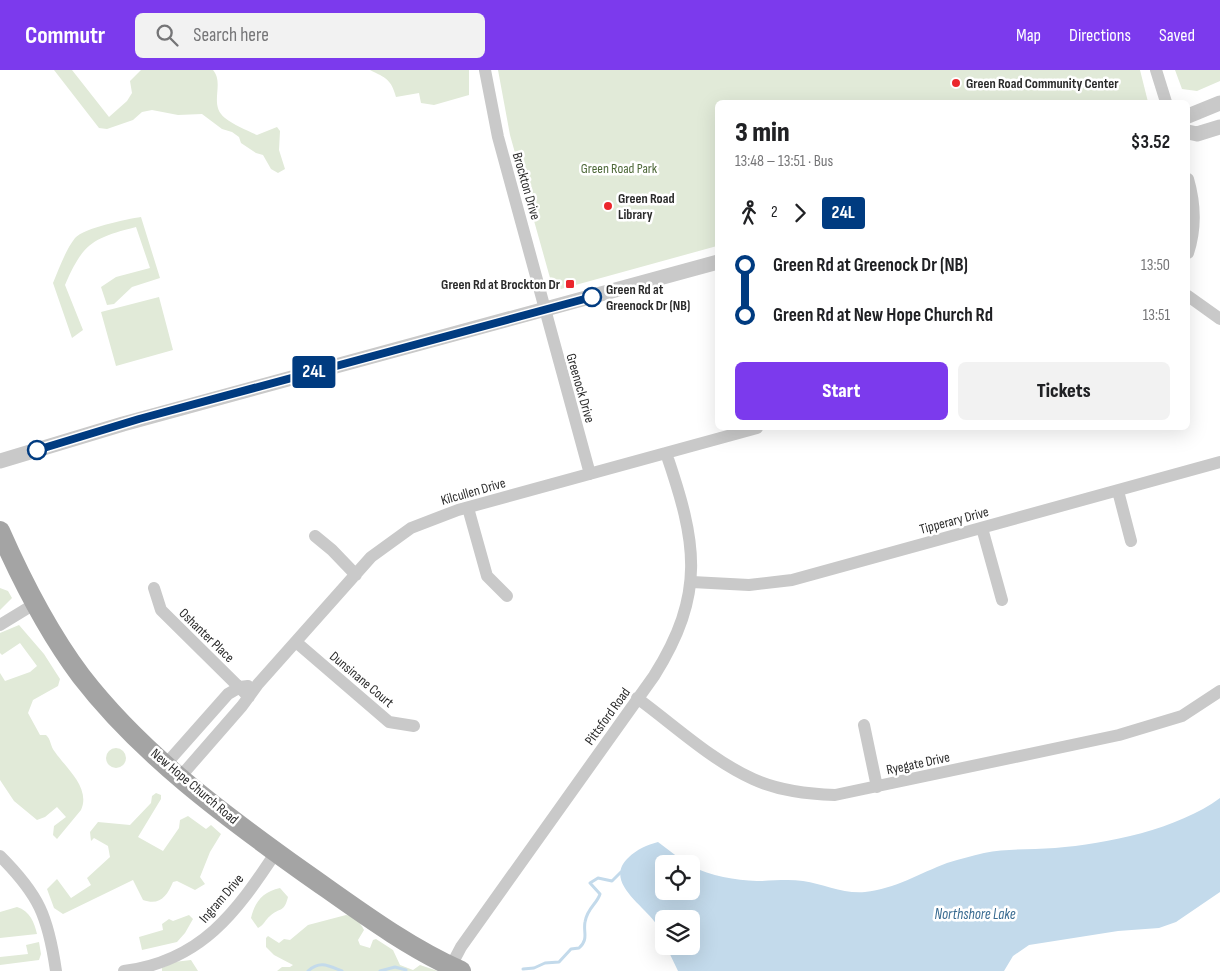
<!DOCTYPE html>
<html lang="en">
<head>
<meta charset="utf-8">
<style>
  :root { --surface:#fff; --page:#f2f2f2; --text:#202124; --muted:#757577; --accent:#7c3aed }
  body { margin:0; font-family:"Sofia Sans Condensed",sans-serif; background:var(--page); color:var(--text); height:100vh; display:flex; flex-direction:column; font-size:19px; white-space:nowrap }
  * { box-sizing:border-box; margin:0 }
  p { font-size:16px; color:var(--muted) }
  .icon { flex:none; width:28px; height:28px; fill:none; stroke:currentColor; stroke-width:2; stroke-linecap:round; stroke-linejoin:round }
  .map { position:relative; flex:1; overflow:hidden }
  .drawer { position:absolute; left:715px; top:30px; width:475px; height:330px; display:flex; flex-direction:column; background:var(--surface); border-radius:8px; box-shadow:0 5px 20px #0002 }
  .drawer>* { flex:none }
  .badge { padding:0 10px; border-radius:4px; font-size:18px; line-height:32px }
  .tools { position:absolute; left:655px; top:785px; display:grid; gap:10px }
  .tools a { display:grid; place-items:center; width:45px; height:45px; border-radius:8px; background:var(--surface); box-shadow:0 5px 20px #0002; font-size:25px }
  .map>.badge { position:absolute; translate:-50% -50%; box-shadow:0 0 0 2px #fff }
  .legs { display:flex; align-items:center; gap:8px; height:55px; padding:0 20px; font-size:16px }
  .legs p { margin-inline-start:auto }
  .head { display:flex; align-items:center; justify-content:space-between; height:85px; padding:0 20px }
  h1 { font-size:28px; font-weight:800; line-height:38px }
  .primary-button { display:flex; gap:10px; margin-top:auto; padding:10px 20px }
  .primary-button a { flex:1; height:58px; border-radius:8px; background:var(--accent); color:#fff; font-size:20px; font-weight:800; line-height:58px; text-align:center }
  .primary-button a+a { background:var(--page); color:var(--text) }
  ul { padding:0 20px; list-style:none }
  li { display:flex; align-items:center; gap:18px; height:50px; font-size:19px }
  li i { display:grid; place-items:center; width:8px; height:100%; margin:0 6px; background:currentColor }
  li i::after { content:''; width:12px; height:12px; margin:-6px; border:4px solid; border-radius:50%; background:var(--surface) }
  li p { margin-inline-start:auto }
  li:first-child i { background:linear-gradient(#0000 50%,currentColor 0) }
  li:last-child i { background:linear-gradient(currentColor 50%,#0000 0) }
  header { display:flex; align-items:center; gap:30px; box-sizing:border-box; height:70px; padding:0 25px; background:var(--accent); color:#fff }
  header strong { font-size:24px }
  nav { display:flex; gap:28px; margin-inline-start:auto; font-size:18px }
  .search { width:350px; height:45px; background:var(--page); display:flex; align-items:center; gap:12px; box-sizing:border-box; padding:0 18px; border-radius:8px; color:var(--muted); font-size:19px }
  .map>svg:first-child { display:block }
</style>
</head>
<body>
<header>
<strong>Commutr</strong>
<div class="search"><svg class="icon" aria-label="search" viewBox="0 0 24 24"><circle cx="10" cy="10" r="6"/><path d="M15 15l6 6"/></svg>Search here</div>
<nav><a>Map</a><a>Directions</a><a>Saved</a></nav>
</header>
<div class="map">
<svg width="1220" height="901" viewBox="0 0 1220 901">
  <rect width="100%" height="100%" fill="#fff"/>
  <path fill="#e1ead8" d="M54 0H72L109 47 127 31 132 23 130 11 141 0H213C225 14 208 35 225 48 234 55 246 60 257 65L277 57 280 61 279 80 285 99 278 103 271 99 263 85 256 83 241 73 239 67 232 62 222 59 202 44 178 45 152 40 142 42 133 50 107 59 99 58Z
    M370 0H469V25L434 35 421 33 419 23 396 27C391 9 386 8 370 0Z
    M498 0H1140L1148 32H718L717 176 561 219 552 215 510 65Z
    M1175 0H1220V11L1197 21 1182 19Z
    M141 147 160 208 132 217 114 234 107 235 101 217 116 207 150 198 136 157C93 168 83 173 65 215L83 260 72 268 53 213C59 199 65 181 75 168 84 158 127 149 141 147Z
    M159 227 173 280 116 296 101 242Z
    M0 518 8 521 12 528 0 540Z
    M19 555 44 584 60 609 58 616 33 630 28 643 40 665H46C51 669 50 676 55 682 66 698 91 718 81 740L57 769 53 765 54 756 66 747 57 737 45 747 37 750 14 731 0 710V603L5 611 30 602 37 596 20 573 2 585 0 583V563Z
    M106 688a10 10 0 1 1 20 0a10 10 0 1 1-20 0Z
    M156 723 161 725V729L138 767 163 781 179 758 180 750 188 746 206 759 211 755 221 764 210 782 200 807 205 814 195 820 177 811 173 812C167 826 160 836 143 830L133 810 63 844 54 838 47 819 57 809 71 828 91 815 87 808 110 787 108 776 94 768 91 771 90 762 98 752 130 755 151 733 152 726Z
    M280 818 288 827C284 843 280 837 270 846 265 850 264 855 258 858L251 848C255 831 263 822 280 818Z
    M17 837C30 841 34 852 37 864L0 868V842Z
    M189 845 193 849 185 863 177 872 142 880 139 867 163 860 162 854 169 849 173 851Z
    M346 845C354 846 360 852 364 860L358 870 360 875 370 878 373 870 376 869 393 880 400 895 413 900 420 895 438 901H277L282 897H290L293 895 274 885 266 877V868L268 866 279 873 284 869 290 870 308 855Z
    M39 872 41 884 39 890 0 895V887L28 884 26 875Z
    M191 890 198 901H162V898L174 892Z"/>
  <path fill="#c3daeb" d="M1220 728V822L1176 852 1159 858 1118 861 1029 875 1013 886 1004 901H678L666 876H691V849H664V872C661 865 659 857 654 851 642 834 604 811 628 788 637 779 647 775 658 772L687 794H664V821H691V796C711 806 735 810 757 811 772 811 788 809 803 811 824 814 843 824 865 822 895 819 920 803 947 793 959 789 972 786 984 783 1007 778 1031 780 1055 778 1107 774 1178 759 1220 728Z"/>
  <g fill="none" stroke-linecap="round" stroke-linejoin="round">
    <path stroke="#c3daeb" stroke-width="3" d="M523 899 534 898 545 893 559 892 571 879 579 878C589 869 583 862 585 852 587 838 597 834 600 824L590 813 598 808 612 811 621 802 623 803
      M308 901C320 890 329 896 342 901
      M380 901 395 897 406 900"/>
    <path stroke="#c9c9c9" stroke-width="12" d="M485 0 498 67 590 404
      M1156 0 1166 32
      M1188 109C1195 133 1196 159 1188 183
      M1188 226 1220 249
      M1118 421 1131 471
      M468 438 487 506 507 526
      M982 458 1002 530
      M315 466 332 480 356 505
      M692 512 749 515 792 510 1220 392
      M154 518 161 540 249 627
      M0 555 36 533
      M296 572 389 652 414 656
      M637 628C674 655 711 690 753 709 779 721 807 724 835 725L1119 665 1182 646 1220 621
      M864 655 877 717
      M166 694 228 624 240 617 248 616
      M181 706 242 636 258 614 371 487 411 458 458 440 757 358
      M0 786C39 825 48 846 56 901
      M451 896 461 877 654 606C706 523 697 473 666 383
      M124 901C201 891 236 843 276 782"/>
    <path stroke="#c9c9c9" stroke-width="15" d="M1188 46 1220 33
      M1188 62 1197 64 1220 57
      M0 391 123 354 718 192"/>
    <path stroke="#a4a4a4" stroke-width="20" d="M0 461C22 511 48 562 81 606 141 684 225 746 305 803 355 838 405 876 461 901"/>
  </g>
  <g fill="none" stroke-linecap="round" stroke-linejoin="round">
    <g stroke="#fff" stroke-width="11">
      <path id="line-1" d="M37 380 139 349 592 227"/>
    </g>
    <use href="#line-1" stroke="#003b80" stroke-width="8"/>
  </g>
  <g fill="#eb262c" stroke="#fff" stroke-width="2">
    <circle cx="956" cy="13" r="5"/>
    <circle cx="608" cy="136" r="5"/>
    <rect x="565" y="209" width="10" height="10" rx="2.5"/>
  </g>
  <g fill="#fff" stroke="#003b80" stroke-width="2.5">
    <circle cx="592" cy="227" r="9"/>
    <circle cx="37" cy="380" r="9"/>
  </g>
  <g text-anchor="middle" stroke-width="5" stroke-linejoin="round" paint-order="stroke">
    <g font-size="14" font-weight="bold" fill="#2c2c2c" stroke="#fff" text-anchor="start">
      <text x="966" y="18">Green Road Community Center</text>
      <text x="618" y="133">Green Road<tspan x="618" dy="16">Library</tspan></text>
      <text x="560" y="219" text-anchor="end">Green Rd at Brockton Dr</text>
    </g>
    <g font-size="14" fill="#4d6838" stroke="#fff">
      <text x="619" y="103">Green Road Park</text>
    </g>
    <g font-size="14" fill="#2c2c2c" stroke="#fff">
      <text transform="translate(527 116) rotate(74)" y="5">Brockton Drive</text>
      <text transform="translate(581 318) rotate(74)" y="5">Greenock Drive</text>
      <text transform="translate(473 421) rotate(-16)" y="5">Kilcullen Drive</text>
      <text transform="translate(954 450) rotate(-15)" y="5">Tipperary Drive</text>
      <text transform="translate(207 565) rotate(44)" y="5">Oshanter Place</text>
      <text transform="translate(362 609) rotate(40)" y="5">Dunsinane Court</text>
      <text transform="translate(607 646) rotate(-54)" y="5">Pittsford Road</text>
      <text transform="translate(918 693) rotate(-12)" y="5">Ryegate Drive</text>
      <text transform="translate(195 716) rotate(40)" y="5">New Hope Church Road</text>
      <text transform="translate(221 828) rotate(-49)" y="5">Ingram Drive</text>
    </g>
    <g font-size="14" font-weight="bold" fill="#2c2c2c" stroke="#fff" text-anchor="start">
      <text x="606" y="224">Green Rd at<tspan x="606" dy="16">Greenock Dr (NB)</tspan></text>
    </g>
    <g font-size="15" font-style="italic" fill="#386a90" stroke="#fff">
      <text x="975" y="849">Northshore Lake</text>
    </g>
  </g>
</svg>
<div class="tools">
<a><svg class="icon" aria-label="locate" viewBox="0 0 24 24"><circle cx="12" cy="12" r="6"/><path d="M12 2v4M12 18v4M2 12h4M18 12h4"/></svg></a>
<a><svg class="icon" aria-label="layers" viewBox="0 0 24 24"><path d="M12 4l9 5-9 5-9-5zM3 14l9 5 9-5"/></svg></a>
</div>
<b class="badge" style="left:314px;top:302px;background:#003b80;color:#fff">24L</b>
<section class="drawer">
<div class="head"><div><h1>3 min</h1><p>13:48 – 13:51 · Bus</p></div><b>$3.52</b></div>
<div class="legs"><svg class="icon" aria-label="walk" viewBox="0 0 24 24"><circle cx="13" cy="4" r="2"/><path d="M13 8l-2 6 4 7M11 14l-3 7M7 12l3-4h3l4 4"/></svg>2<svg class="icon" aria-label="forward" viewBox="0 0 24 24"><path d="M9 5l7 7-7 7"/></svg><b class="badge" style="background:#003b80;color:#fff">24L</b></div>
<ul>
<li><i style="color:#003b80"></i><b>Green Rd at Greenock Dr (NB)</b><p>13:50</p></li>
<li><i style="color:#003b80"></i><b>Green Rd at New Hope Church Rd</b><p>13:51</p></li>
</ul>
<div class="primary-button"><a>Start</a><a>Tickets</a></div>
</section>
</div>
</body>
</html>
